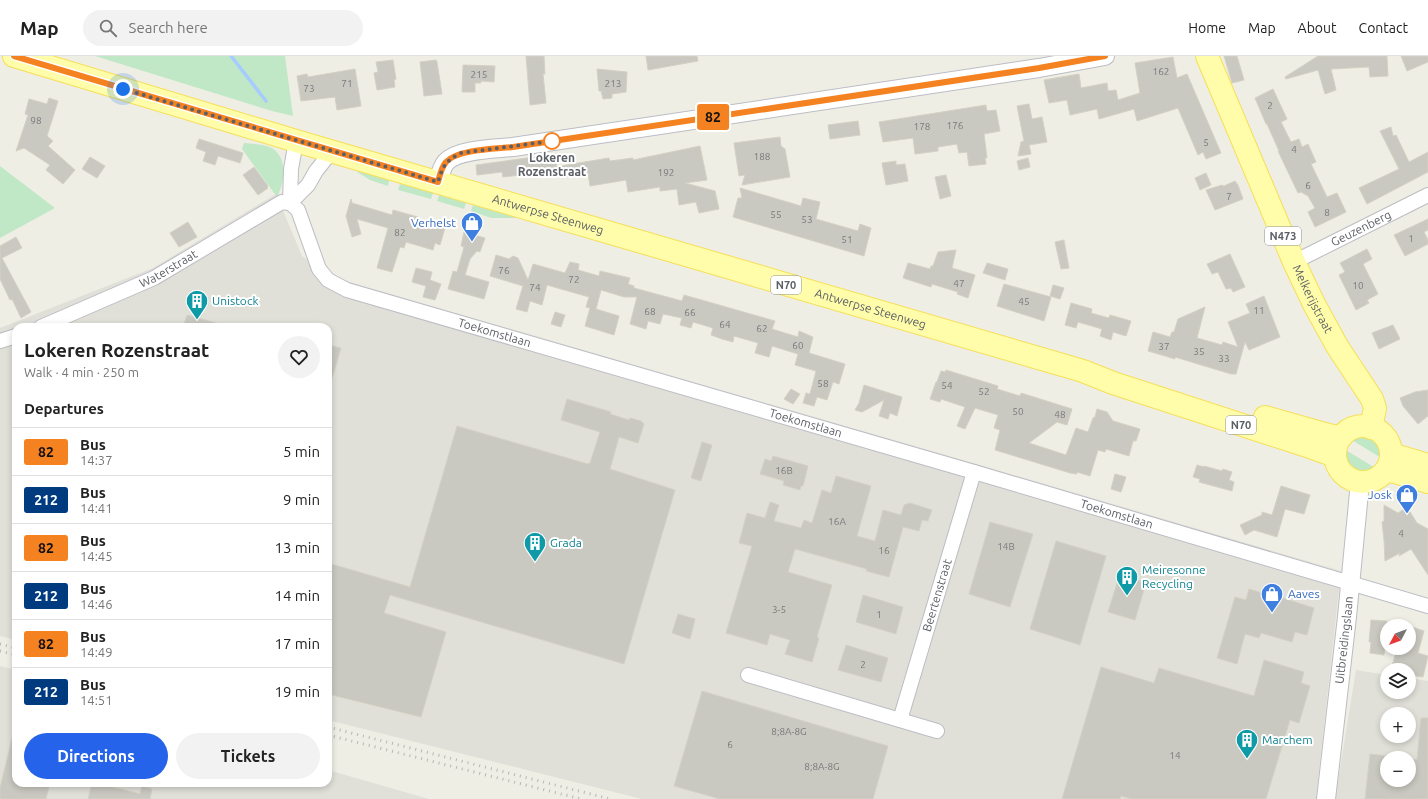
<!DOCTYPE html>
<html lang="en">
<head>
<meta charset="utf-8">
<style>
  :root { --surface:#fff; --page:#f2f2f2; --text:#222; --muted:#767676; --line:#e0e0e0; --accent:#2563eb }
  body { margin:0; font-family:Ubuntu,sans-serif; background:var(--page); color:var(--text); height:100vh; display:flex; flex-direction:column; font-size:15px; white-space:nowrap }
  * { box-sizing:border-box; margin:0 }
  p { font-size:13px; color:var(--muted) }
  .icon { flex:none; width:22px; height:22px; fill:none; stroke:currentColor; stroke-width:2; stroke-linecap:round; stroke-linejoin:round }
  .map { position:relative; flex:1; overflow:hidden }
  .sheet { position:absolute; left:12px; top:267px; width:320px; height:464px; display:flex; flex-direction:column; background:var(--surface); border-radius:12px; box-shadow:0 2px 6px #0003 }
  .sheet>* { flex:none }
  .badge { padding:0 8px; border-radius:3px; font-size:14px; line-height:26px }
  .needle { width:26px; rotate:229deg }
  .buttons { position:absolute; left:1380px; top:563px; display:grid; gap:8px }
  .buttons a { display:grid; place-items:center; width:36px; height:36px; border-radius:50%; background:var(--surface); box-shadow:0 2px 6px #0003; font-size:20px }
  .you { position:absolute; width:20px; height:20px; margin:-10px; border:3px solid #fff; border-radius:50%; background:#1a73e8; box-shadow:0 0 0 6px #1a73e833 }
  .map>.badge { position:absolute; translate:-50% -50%; box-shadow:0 0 0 2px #fff }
  h2 { padding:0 12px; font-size:15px; line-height:36px }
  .round { display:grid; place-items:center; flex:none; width:42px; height:42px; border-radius:21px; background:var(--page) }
  .summary { display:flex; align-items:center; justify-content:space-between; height:68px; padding:0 12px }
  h1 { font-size:19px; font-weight:700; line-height:30px }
  .cta { display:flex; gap:8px; margin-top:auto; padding:8px 12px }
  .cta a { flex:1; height:46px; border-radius:24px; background:var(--accent); color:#fff; font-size:16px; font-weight:700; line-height:46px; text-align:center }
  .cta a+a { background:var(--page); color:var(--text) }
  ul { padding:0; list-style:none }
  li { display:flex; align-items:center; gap:12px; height:48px; padding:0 12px; border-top:1px solid var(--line) }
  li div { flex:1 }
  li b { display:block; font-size:15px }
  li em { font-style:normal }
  li .badge { min-width:44px; font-weight:700; text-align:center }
  header { display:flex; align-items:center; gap:24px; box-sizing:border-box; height:56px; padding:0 20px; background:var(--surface); border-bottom:1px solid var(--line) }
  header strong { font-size:19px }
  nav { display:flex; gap:22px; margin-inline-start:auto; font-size:14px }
  .search { width:280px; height:36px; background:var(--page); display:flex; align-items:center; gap:10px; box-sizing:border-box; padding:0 14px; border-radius:22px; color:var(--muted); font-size:15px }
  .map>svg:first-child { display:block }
</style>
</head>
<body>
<header>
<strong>Map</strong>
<div class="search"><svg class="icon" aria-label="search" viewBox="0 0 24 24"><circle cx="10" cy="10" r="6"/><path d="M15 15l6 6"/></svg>Search here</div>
<nav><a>Home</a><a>Map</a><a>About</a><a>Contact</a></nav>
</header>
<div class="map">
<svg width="1428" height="743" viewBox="0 0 1428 743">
  <rect width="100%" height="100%" fill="#efeee5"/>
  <path fill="#e0e0d9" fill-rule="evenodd" d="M276 138 302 200 332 221 997 414 1341 515 1316 743H642L328 664V271H16V584L0 580V272L153 212Z
    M0 610 16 614V727H328V714L429 743H0Z
    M1356 614 1387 619V636H1409V622L1428 625V743H1335ZM1387 658H1409V680H1387ZM1387 702H1409V724H1387Z"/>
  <path fill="#c0e8c6" d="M95 0H285L293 60 272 55Z
    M244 87C253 88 264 88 272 92 289 103 284 127 277 141L242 93Z
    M0 110 55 152 0 182Z
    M357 116 367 117 389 124 388 130 370 124Z
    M400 128 433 137 431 143 398 134Z
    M439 139 466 147 464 153 437 145Z
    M473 149 518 162H491L471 155Z
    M1362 378C1380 381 1383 386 1383 403L1350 383 1355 380Z
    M1344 393 1377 413C1361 425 1341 413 1344 393Z"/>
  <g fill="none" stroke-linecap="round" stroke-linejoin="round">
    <path stroke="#a5cbff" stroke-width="3.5" d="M231 0 266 45"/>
  </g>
  <path fill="#cac9c1" stroke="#d4d1c3" d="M526 0H544L545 18H543L546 47 530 49Z
    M646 0H697L698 5 648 14Z
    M1224 0H1237L1244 24 1232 27Z
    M1318 0H1387L1388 20 1370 21 1369 11 1331 13 1336 34 1325 38 1318 14 1286 23 1285 21Z
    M1401 0H1428V6L1407 15Z
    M1173 1 1177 22 1187 18 1221 97 1206 103 1203 96 1198 99 1178 52 1137 65 1134 53 1099 63 1097 53 1070 59 1067 44 1049 47 1044 24 1079 18 1081 32 1107 27 1108 35 1116 34 1118 44 1140 37 1135 7Z
    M393 4 396 23 394 24 395 31 377 34 374 17 378 16 376 6Z
    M436 4 437 6 442 38 424 40 420 6Z
    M463 9 495 10 494 26 481 25V27H475V36H462Z
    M355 13 361 50 337 54 335 41 301 45 297 20 307 18 308 21Z
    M597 13 627 16 626 36 612 38V42L603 43 601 35H599Z
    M1273 33 1287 63 1281 66 1291 86 1299 83 1302 91 1308 88 1316 106 1311 108 1327 141 1337 137 1346 156 1315 171 1308 156 1315 152 1308 140 1301 136 1298 137 1278 95H1279L1267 68H1266L1255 42Z
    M49 42 58 45 47 80 53 85 48 90 75 114 63 128 46 114 50 109 24 92 16 95 28 59 25 58 29 43 47 48Z
    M1029 48 1032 63 1042 61 1047 86 1029 89 1031 98 1018 100 1021 86 1024 85 1017 50Z
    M986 49 987 55 996 54 1000 75 984 78 987 102H985L986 108 969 110 967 96 959 97 957 88 938 91V95L915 98 913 82 883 86 879 66Z
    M858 65 860 79 830 83 828 69Z
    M1391 71 1393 80 1396 79 1409 106 1428 96V116L1367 148 1359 132 1399 113 1380 75Z
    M780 81 781 90 785 93 790 121 742 129 745 119 739 120 734 87Z
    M199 83 243 97 240 107 218 100 215 109 203 105 206 96 196 92Z
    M700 90 707 124 685 127 715 135 719 153 699 157 696 146 679 149 677 133 660 135V131L628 136 626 124 590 130 588 117 562 122 560 110 609 102 610 105 633 102V104Z
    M556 98 557 111 538 113V117L503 121 502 116 477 119 476 109Z
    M90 101 105 110 97 122 82 113Z
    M1028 102 1030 111 1019 114 1017 105Z
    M896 105V109L905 108 908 125 886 129 882 107Z
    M254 111 268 130 267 131 268 132 258 139 243 119Z
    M1206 117 1211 129 1200 134 1195 122Z
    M946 119 951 140 940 143 935 121Z
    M1235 125 1238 129 1243 143 1215 154 1206 134 1222 129 1224 130Z
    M740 132 801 150 803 142 820 146 816 163 858 175 860 168 871 172 864 200 733 161 738 142H742Z
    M351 143 352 147 392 159 393 154 418 161 416 164 445 172 440 189 435 187 433 194 406 186 404 192 400 191 392 216 377 212 388 172 357 163 361 178 352 181 346 160Z
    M1428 163V174L1424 176 1428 184V188L1405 200 1394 179Z
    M188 166 197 181 179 191 170 177Z
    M464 176 485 182 480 196 477 195 470 203 465 219 489 226 484 243 448 233 453 215 457 216 464 191 461 190Z
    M16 181 22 192 2 202 31 256 21 262 12 243 10 244 0 223V190Z
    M1064 184 1069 212 1061 213 1055 186Z
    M1367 193 1372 203 1363 208 1378 238 1367 244 1369 247 1356 254 1339 219 1345 216 1340 207Z
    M956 194 952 212 975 219 968 242 957 238 958 236 932 228 931 231 903 222 908 207 930 213 931 210H933L938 196Z
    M1230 198 1245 231 1233 236 1231 232 1226 233 1218 216 1212 218 1207 208Z
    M496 199 509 203 513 200 518 202 528 224 533 208 565 217 570 206 579 208 578 214 599 220 600 215 630 222 628 228 634 230V232L682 245 684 239 775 265 772 273 798 281 799 275 813 281 809 297 845 308 839 328 833 326 827 344 817 341 814 350 803 347 806 337 810 338 816 315 795 309 798 298 772 290 769 301 755 297 758 287 734 280 733 286 722 283 711 279 713 272 693 266 691 272 680 269 682 262 663 258 660 268 648 265 646 273 630 268 637 241H624L601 234 596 253 619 260 614 279 585 270 590 252 586 251 589 241 547 229 542 249 530 245 527 256 516 253 523 230 490 220Z
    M987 207 1008 213 1005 224 983 217Z
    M416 212 432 216 430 224 441 228 435 244 423 241 426 230 412 226Z
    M1004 228 1051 241 1044 265 997 250Z
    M1053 229 1064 232 1060 243 1050 240Z
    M1264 240 1280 281 1249 294 1245 286 1236 318H1231L1175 301V303L1148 295 1153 276 1170 281 1172 276H1174L1178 263 1205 251 1197 282 1222 289 1223 286 1238 291 1228 266 1250 257 1246 248Z
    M1071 247 1092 253 1091 257 1109 262 1110 259 1131 265 1126 280 1113 276 1111 284 1100 280 1102 273 1078 266 1076 272 1065 269Z
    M555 256 565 259 561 271 551 268Z
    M187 259 220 268 219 271H183Z
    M1393 269 1400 283 1379 293 1372 277Z
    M328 289 341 292 331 326H328Z
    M946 314 998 330 997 333 1020 340 1021 337 1072 353 1067 369 1057 366 1029 387 1066 399 1076 372 1088 376 1093 362 1095 361 1097 353 1107 356 1113 365 1140 373 1136 385H1133L1129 400 1106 393 1105 396 1098 394 1090 420 1077 416V418L1070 417 995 394 1000 374 994 372 998 359 975 352 965 373 957 370 965 351 941 343 940 346 930 343 936 326H937L941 315 945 316Z
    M864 329 902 341 897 360 890 357 888 363 879 360 884 344 862 356 855 354 859 347Z
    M791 333 800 338 793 348 784 343Z
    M1428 334V360L1418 368 1403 350 1400 342 1415 336Z
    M567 343 611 356 610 358 629 364 630 362 641 365 644 368 638 387 619 381 610 413 675 434 624 608 390 539 384 557 446 576 421 661 328 638V507L410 531 457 370 588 408 589 407H590L600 376 561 364Z
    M702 386 712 389 701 425 691 422Z
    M773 400 808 410 803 430H801L800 434 783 429 784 425 760 418 765 403 771 405Z
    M1197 409 1204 411V410L1222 415 1223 413 1232 416 1229 424 1234 426 1232 435 1199 426 1200 423 1193 421Z
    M1115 418 1126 421 1121 436 1111 433Z
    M836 420 871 430 857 480 875 485 883 454 901 459 904 449 910 447 932 454 928 465 922 464 919 475 903 471 889 521 866 515 867 513 795 493 788 516 832 529 817 581 819 582 812 606 785 598 790 584 770 578 767 589 726 577 752 490 739 487 747 457 765 462 770 446 779 449 774 465 801 472 804 464 812 467 822 434 831 437Z
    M1281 430 1310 439 1304 458 1285 453 1277 481 1254 474 1245 479 1240 469 1262 459V456L1272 459Z
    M1384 449 1398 457 1407 451 1417 467 1428 473V519L1411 493 1399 500 1400 497 1385 505 1384 484 1382 466 1384 465Z
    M990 466 1033 478 1010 551 969 538Z
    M1056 485 1106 500 1080 589 1030 573Z
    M1120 518 1146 527 1135 564 1108 556Z
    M1249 533 1283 543V542L1314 552 1307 579 1295 576 1292 586 1261 577 1259 582 1245 578 1237 608 1217 602 1235 541 1246 544Z
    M863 539 903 551 896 578 856 566Z
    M678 558 695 563 690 583 672 577Z
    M1371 564 1387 565 1384 599 1370 597 1371 586H1369Z
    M1409 570 1424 575 1418 597 1428 600 1423 621 1409 619V614H1391L1397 592H1409Z
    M846 589 888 602 881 626 838 614Z
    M1264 604 1304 616 1301 627 1310 630 1299 667 1290 664 1266 743H1131L1121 740 1120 743H1062L1101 611 1154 627 1159 612 1254 640Z
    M702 635 888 690 873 743H720L674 730Z
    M1421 662H1428V743H1365L1370 698 1387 700V724H1409V703L1417 704Z
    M12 682H16V727H50L46 743H0V732Z
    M92 727H97L140 738 142 730 152 733 150 743H88Z"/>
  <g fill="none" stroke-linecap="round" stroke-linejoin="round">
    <g stroke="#bcbdc4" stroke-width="16">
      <g id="minor">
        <path id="s1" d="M296 85 291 113 290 147 298 154 319 213 328 224 347 234 974 416 1428 550"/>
        <path d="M290 147 308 129 316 115 332 95"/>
        <path id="s2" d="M1294 206 1428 139"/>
        <path id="s3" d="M41 271 154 222 282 146 290 147"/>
        <path d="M0 285 16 280"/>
        <path d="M748 619 937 675"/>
        <path id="s4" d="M900 664 974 416"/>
      </g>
    </g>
    <g stroke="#bcbdc4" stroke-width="20">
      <g id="tertiary">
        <path d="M438 127C440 119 441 112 446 106 458 93 496 93 513 91L1039 12 1105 0"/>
        <path id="s5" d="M1326 743 1347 561 1360 426"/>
      </g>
    </g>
    <g stroke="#f6df57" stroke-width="24">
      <g id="primary">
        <path id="s6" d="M14 0 296 85 1083 315 1113 327 1304 389 1335 400"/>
        <path id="s7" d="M1207 0 1294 206 1314 248 1337 290 1372 343 1375 352 1371 372"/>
        <path d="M1265 361 1329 379 1341 381"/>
        <circle cx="1363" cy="398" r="28"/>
        <path d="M1391 398 1428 409"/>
        <path d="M1386 415 1395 416 1428 426"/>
      </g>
    </g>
    <use href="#minor" stroke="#fff" stroke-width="14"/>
    <use href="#tertiary" stroke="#fff" stroke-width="18"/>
    <use href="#primary" stroke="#fffdaa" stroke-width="22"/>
    <path stroke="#b5b6b7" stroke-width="3" stroke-dasharray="1 5" stroke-linecap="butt" d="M0 588 16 592
      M0 595 16 599
      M328 671 610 743
      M328 679 581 743"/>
  </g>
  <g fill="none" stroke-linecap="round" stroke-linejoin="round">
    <g stroke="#fff" stroke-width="9">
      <path id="line" d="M14 0 438 126C440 119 441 112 446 106 458 93 496 93 513 91L1039 12 1105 0"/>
    </g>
    <use href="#line" stroke="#f58220" stroke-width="6"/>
    <path stroke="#5c5f66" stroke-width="4" stroke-dasharray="0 7.2" d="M123 33 438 126C443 110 445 105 461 97L552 85"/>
  </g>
  <defs>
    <g id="shop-pin" transform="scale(1.15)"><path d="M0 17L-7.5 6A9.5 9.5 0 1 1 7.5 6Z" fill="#3f7fe0" stroke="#fff"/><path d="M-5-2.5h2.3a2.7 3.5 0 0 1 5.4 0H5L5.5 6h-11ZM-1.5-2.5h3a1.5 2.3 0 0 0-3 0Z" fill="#fff"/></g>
    <g id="building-pin" transform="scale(1.15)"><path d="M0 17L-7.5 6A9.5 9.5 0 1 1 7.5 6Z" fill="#0f9aa8" stroke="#fff"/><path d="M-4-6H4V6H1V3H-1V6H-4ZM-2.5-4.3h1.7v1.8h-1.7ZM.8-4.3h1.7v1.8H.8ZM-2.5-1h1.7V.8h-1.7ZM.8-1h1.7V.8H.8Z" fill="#fff"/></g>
  </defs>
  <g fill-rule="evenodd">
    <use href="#shop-pin" x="472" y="167"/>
    <use href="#building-pin" x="197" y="245"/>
    <use href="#shop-pin" x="1407" y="439"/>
    <use href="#building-pin" x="535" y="487"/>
    <use href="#building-pin" x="1127" y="521"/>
    <use href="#shop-pin" x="1272" y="538"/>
    <use href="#building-pin" x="1247" y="684"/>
  </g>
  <circle fill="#fff" stroke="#f58220" stroke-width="2" cx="552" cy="85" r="8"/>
  <g text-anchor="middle" stroke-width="4" stroke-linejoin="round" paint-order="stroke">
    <g font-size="10" fill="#787a7d">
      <text x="1161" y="19">162</text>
      <text x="479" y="22">215</text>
      <text x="347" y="31">71</text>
      <text x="613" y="31">213</text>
      <text x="309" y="36">73</text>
      <text x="1270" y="53">2</text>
      <text x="36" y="68">98</text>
      <text x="955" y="73">176</text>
      <text x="922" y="74">178</text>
      <text x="1206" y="90">5</text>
      <text x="1294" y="97">4</text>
      <text x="762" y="104">188</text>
      <text x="666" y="120">192</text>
      <text x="1308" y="133">6</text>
      <text x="1229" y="144">7</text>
      <text x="1327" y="160">8</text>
      <text x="776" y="162">55</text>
      <text x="807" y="167">53</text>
      <text x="400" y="180">82</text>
      <text x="1411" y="186">1</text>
      <text x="847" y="187">51</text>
      <text x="504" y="218">76</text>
      <text x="574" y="227">72</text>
      <text x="959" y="231">47</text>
      <text x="1358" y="233">10</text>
      <text x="535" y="235">74</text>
      <text x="1024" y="249">45</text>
      <text x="1259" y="258">11</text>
      <text x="650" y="259">68</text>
      <text x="690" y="260">66</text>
      <text x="725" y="272">64</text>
      <text x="762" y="276">62</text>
      <text x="798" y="293">60</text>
      <text x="1164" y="294">37</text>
      <text x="1199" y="299">35</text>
      <text x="1224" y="306">33</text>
      <text x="823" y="331">58</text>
      <text x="947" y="333">54</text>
      <text x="984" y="339">52</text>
      <text x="1018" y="359">50</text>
      <text x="1060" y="362">48</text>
      <text x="784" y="418">16B</text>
      <text x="837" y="469">16A</text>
      <text x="1401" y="481">4</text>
      <text x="1006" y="494">14B</text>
      <text x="884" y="498">16</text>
      <text x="779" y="557">3-5</text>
      <text x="879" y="562">1</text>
      <text x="863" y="612">2</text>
      <text x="789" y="679">8;8A-8G</text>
      <text x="730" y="692">6</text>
      <text x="1175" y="703">14</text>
      <text x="822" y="714">8;8A-8G</text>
    </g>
    <g fill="#fff" stroke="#8d8f94" stroke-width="1">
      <rect x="1265" y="171" width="36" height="18" rx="3"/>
      <rect x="771" y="220" width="30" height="18" rx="3"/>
      <rect x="1226" y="360" width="30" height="18" rx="3"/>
    </g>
    <g font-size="11" font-weight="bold" fill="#5c5f66">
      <text x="1283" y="184">N473</text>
      <text x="786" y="233">N70</text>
      <text x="1241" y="373">N70</text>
    </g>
    <g font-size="12" font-weight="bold" fill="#5c5f66" stroke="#fff">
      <text x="552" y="106">Lokeren<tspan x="552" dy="14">Rozenstraat</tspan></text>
    </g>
    <g font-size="12" fill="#5c5f66" stroke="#fff">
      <text dy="4" stroke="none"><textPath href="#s6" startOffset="557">Antwerpse Steenweg</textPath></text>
      <text dy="4" stroke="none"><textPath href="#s2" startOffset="75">Geuzenberg</textPath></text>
      <text dy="4" stroke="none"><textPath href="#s3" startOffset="140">Waterstraat</textPath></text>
      <text dy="4" stroke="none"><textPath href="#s7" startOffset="265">Melkerijstraat</textPath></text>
      <text dy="4" stroke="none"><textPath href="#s6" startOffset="893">Antwerpse Steenweg</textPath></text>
      <text dy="4" stroke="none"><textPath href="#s1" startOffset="325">Toekomstlaan</textPath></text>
      <text dy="4" stroke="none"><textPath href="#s1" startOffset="649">Toekomstlaan</textPath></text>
      <text dy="4" stroke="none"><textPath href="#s1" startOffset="973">Toekomstlaan</textPath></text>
      <text dy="4" stroke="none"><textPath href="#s4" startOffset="130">Beertenstraat</textPath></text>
      <text dy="4" stroke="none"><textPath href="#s5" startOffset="160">Uitbreidingslaan</textPath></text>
    </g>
    <g font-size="12" fill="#366cbe" stroke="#fff" text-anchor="end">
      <text x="456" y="171">Verhelst</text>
      <text x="1392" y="443">Josk</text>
      <text x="1288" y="542" text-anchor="start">Aaves</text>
    </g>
    <g font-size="12" fill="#0d838f" stroke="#fff" text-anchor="start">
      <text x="212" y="249">Unistock</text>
      <text x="550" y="491">Grada</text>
      <text x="1142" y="518">Meiresonne<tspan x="1142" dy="14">Recycling</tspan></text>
      <text x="1262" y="688">Marchem</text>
    </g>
  </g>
</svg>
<div class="buttons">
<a><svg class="needle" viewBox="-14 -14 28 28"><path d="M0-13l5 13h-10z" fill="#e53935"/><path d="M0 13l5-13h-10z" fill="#767676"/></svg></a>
<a><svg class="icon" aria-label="layers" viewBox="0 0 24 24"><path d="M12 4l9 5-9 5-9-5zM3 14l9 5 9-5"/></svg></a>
<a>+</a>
<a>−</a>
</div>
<div class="you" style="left:123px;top:33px"></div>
<b class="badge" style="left:713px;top:61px;background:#f58220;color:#111">82</b>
<section class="sheet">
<div class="summary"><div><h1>Lokeren Rozenstraat</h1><p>Walk · 4 min · 250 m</p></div><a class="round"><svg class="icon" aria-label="heart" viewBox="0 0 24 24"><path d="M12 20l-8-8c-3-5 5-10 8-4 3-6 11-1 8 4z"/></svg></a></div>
<h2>Departures</h2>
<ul>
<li><span class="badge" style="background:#f58220;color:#111">82</span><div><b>Bus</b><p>14:37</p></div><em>5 min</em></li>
<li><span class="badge" style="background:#003b80;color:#fff">212</span><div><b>Bus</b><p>14:41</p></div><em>9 min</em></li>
<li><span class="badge" style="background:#f58220;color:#111">82</span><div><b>Bus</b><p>14:45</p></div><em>13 min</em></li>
<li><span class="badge" style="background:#003b80;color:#fff">212</span><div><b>Bus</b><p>14:46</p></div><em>14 min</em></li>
<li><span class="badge" style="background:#f58220;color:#111">82</span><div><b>Bus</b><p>14:49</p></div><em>17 min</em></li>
<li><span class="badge" style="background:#003b80;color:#fff">212</span><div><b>Bus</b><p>14:51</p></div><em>19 min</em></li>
</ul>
<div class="cta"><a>Directions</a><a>Tickets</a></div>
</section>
</div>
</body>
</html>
